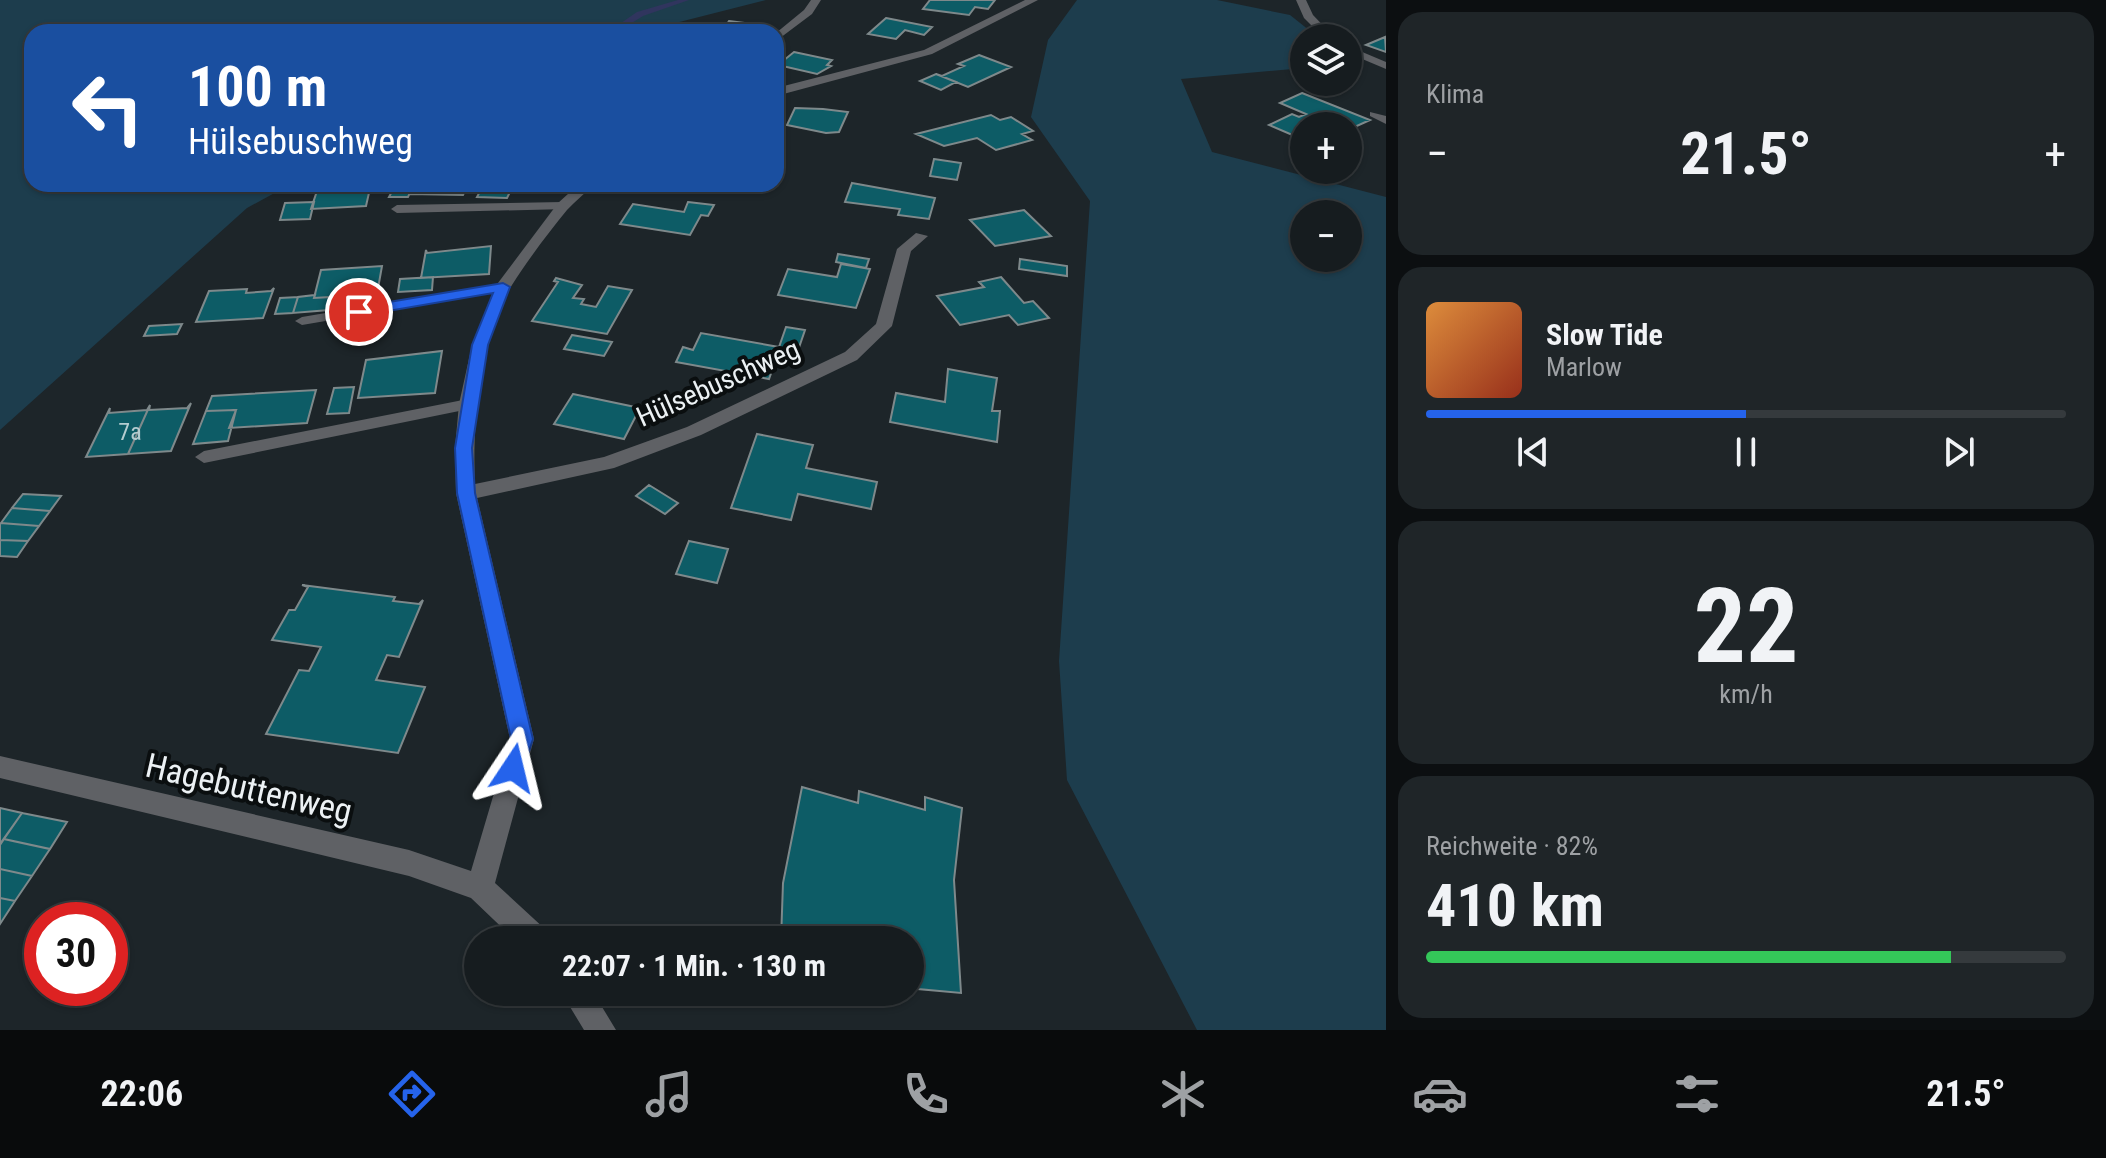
<!DOCTYPE html>
<html lang="de">
<meta charset="utf-8">
<style>
body{margin:0;font-family:"Roboto Condensed",sans-serif;background:#1f2528;color:#f1f3f6;height:100vh;display:flex;flex-direction:column;font-size:30px;white-space:nowrap}
*{box-sizing:border-box;margin:0}
p{font-size:26px;color:#9ea1a4}
.icon{flex:none;width:44px;height:44px;fill:none;stroke:currentColor;stroke-width:2;stroke-linecap:round;stroke-linejoin:round}
.map{position:relative;flex:1;overflow:hidden}
.drawer{display:flex;flex-direction:column;gap:12px;padding:12px;background:#0c0f11;width:720px}
.drawer>*{flex:none}
.top-card{position:absolute;left:24px;top:24px;width:760px;height:168px;border-radius:24px;box-shadow:0 2px 6px #0004,0 0 0 2px #353a3d;background:#1a4fa0;color:#fff;overflow:hidden}
.controls{position:absolute;left:1290px;top:24px;display:grid;gap:16px}
.controls a{display:grid;place-items:center;width:72px;height:72px;border-radius:50%;background:#161c1f;box-shadow:0 2px 6px #0004,0 0 0 2px #353a3d;font-size:40px}
.speed{position:absolute;left:24px;top:902px;display:flex;gap:16px;font-size:40px;font-weight:700;text-align:center}
.speed>*{display:grid;place-content:center;width:104px;height:104px;border-radius:50%;background:#161c1f;box-shadow:0 2px 6px #0004,0 0 0 2px #353a3d;line-height:1}
.speed .limit{border:12px solid #d22;background:#fff;color:#111}
.pin{position:absolute;display:grid;place-items:center;width:68px;height:68px;color:#fff;margin:-34px;border:4px solid #fff;border-radius:50%;box-shadow:0 2px 8px #0007}
.me{position:absolute;width:88px;margin:-44px;rotate:10deg;stroke-linejoin:round;filter:drop-shadow(0 0 6px #0008)}
.turn{display:flex;align-items:center;gap:28px;height:168px;padding:0 32px;font-size:36px}
.turn .icon{width:104px;height:104px;stroke-width:2.5}
.turn b{display:block;font-size:56px;line-height:68px}
.big{font-size:60px;font-weight:700;line-height:1.1}
.drawer .tile{flex:1;display:flex;flex-direction:column;justify-content:center;gap:12px;min-width:0;padding:0 28px;border-radius:24px;background:#1f2528}
.drawer .dial{align-items:center;gap:0}
.dial b{font-size:104px;line-height:1}
.song{display:flex;align-items:center;gap:24px}
.cover{width:96px;height:96px;border-radius:12px;background:linear-gradient(135deg,hsl(30 70% 55%),hsl(10 70% 35%))}
.played{height:8px;border-radius:4px;background:linear-gradient(90deg,#2563eb 50%,#353a3d 50%)}
.keys{display:flex;justify-content:space-around;direction:ltr}
.heat{display:flex;justify-content:space-between;align-items:center;font-size:44px;direction:ltr}
.charge{height:12px;border-radius:6px;background:linear-gradient(90deg,#34c759 82%,#353a3d 0)}
.trip{position:absolute;left:464px;top:926px;width:460px;height:80px;border-radius:40px;background:#161c1f;box-shadow:0 2px 6px #0004,0 0 0 2px #353a3d;font-weight:700;line-height:80px;text-align:center}
.menu{display:flex;height:128px;justify-content:space-around;align-items:center;background:#090b0c;color:#9ea1a4}
.menu .icon{width:56px;height:56px}
.menu .selected{color:#2563eb}
.menu b{font-size:36px;color:#f1f3f6}
main{display:flex;flex:1;min-height:0}
.map>svg:first-child{display:block}
</style>
<main>
<div class="map">
<svg width="1386" height="1030" viewBox="0 0 1386 1030">
<rect width="100%" height="100%" fill="#1d2529"/>
<path fill="#1d3d4d" fill-rule="evenodd" d="M0 0H766L640 32H32V184H291L247 208 0 430Z
M1077 0H1217L1290 15 1319 38H1304V68L1181 79 1212 152 1386 197V1030H1197L1067 780 1059 661 1090 201 1031 117 1048 40ZM1304 214H1348V258H1304Z"/>
<g fill="none" stroke-linecap="round" stroke-linejoin="round">
<path fill="#30355e" fill-rule="evenodd" d="M678 0H689L643 16 617 32H608L637 12Z"/>
</g>
<path fill="#0d5c66" stroke="#7e898b" stroke-width="2" d="M930 0H995L988 9 975 7 969 15 923 9Z
M886 18 932 27 924 35 905 30 896 39 868 34Z
M729 21 745 23 743 26 765 29 763 32H697L700 28 723 30Z
M1385 37 1386 52 1366 45Z
M794 52 832 60 827 65 831 66 817 74 778 65Z
M979 55 1011 67 968 87 936 74 942 76 964 66 958 64Z
M936 74 956 82 941 90 920 81Z
M1302 93 1370 120 1348 130V126H1304V140L1269 125 1292 114 1299 117 1306 114 1280 103Z
M795 108 823 109 848 112 839 132 826 133 787 125Z
M991 115 1000 120 1011 117 1033 131 1022 134 1032 140 996 150 977 138 944 146 916 134Z
M934 159 961 163 957 180 930 176Z
M852 183 935 198 929 219 898 215 900 209 845 202Z
M349 184H371L366 206 311 209 318 188Z
M396 184H414L408 197H389Z
M414 184H468L463 195 410 194Z
M559 184 556 192 506 185 507 184Z
M483 186 512 188 507 198 477 197Z
M314 202 310 219 280 220 285 203Z
M688 202 714 205 708 216 701 215 690 235 620 224 633 204 684 212Z
M1024 210 1051 236 995 246 970 220Z
M491 246 489 274 421 278 426 250 427 253Z
M838 254 869 259 866 268 836 262Z
M1020 259 1067 266V276L1019 269Z
M841 264 870 269 856 308 778 295 788 269 837 277Z
M382 266 377 294 314 298 321 270Z
M433 277 432 290 398 292 400 279Z
M1001 277 1024 303 1033 301 1049 318 1018 325 1009 315 960 325 937 296 984 287 979 282Z
M556 278 582 285 573 298 584 299 581 304 596 307 608 286 632 290 607 334 532 321 558 282 554 281Z
M274 288 263 318 196 322 209 291 247 289 246 293 271 291Z
M315 295 314 298 332 297 329 310 293 313 298 297Z
M298 297 293 313 275 314 280 298Z
M182 324 177 334 144 336 149 326Z
M786 327 805 330 795 359 777 356 769 379 676 362 683 347 693 350 701 333 779 347Z
M572 335 612 342 604 356 564 349Z
M442 351 435 393 358 398 366 360Z
M948 369 997 378 992 411H1000L997 442 890 422 896 393 945 402Z
M354 387 349 413 327 414 334 388Z
M316 390 307 423 229 428 236 410 206 411 212 396Z
M573 394 640 408 624 439 554 424Z
M191 403 171 451 128 454 150 405 149 410 187 408Z
M150 405 128 454 86 457 110 408 109 413 147 410Z
M236 410 228 441 193 444 206 411Z
M757 434 813 445 806 468 877 482 871 509 798 494 791 520 731 508Z
M649 485 678 503 665 514 636 496Z
M23 494 61 496 50 511 12 508Z
M12 508 50 511 39 526 1 523Z
M0 524 1 523 39 526 28 541 0 540Z
M0 540 28 541 17 557 0 556Z
M689 541 728 549 717 583 676 574Z
M302 585 395 597 393 601 419 604 423 600 399 657 387 655 376 680 425 687 398 753 266 734 299 670 309 671 321 647 272 640 289 610H295L308 587Z
M802 787 858 803 859 791 925 810V797L962 808 954 880 961 993 918 989 919 974 910 973V940H781L783 883Z
M0 808 22 813 0 844Z
M22 813 67 822 50 849 4 839Z
M4 839 50 849 32 876 0 869V845Z
M0 869 32 876 15 901 0 898Z
M0 898 15 901 0 924Z"/>
<g fill="none" stroke-linecap="round" stroke-linejoin="round">
<path fill="#5f6165" fill-rule="evenodd" d="M1370 112 1386 116V124L1370 116Z
M563 202 569 206 567 209 397 213 391 209 397 205Z
M503 283 510 287 508 290 302 325 295 321 302 317Z
M468 399 474 400 476 404 474 408 204 463 195 457 204 451Z"/>
<path fill="#5f6165" fill-rule="evenodd" d="M811 0H821L812 14 776 41V33L804 10Z
M1025 0H1038L932 54 776 96V88L924 50Z
M1296 0H1306L1313 15 1335 38H1324L1304 18Z
M1348 46 1386 62V69L1348 53Z
M579 184H594C586 193 575 201 567 210 548 233 528 260 512 285 480 337 472 424 475 484L604 457 687 427 845 352 876 324 897 249 916 233 928 236 911 251 892 326 857 360 701 435 614 468 477 498 534 739 495 883 546 930 550 940H515L471 898 409 876 0 778V756L409 850 471 871 510 739 456 493 455 448 459 404 472 345 495 287 558 203Z
M561 992H593L616 1030H584Z"/>
</g>
<path fill="#2563eb" stroke="#184099" stroke-width="2" d="M503 283 510 287 488 345 472 448 475 493 533 739 521 776 513 779 505 776 502 768 511 739 457 493 455 448 472 345 493 293 359 316 352 312 359 307Z"/>
<g text-anchor="middle" dominant-baseline="central" stroke-width="8" stroke-linejoin="round" paint-order="stroke">
<g font-size="24" fill="#b4ccd0">
<text x="130" y="432">7a</text>
</g>
<g font-size="28" fill="#ecf1f4" stroke="#0a0e0f">
<text transform="translate(718 383) rotate(-24)">Hülsebuschweg</text>
</g>
<g font-size="34" fill="#ecf1f4" stroke="#0a0e0f">
<text transform="translate(249 788) rotate(13)">Hagebuttenweg</text>
</g>
</g>
</svg>
<div class="controls">
<a><svg class="icon" aria-label="layers" viewBox="0 0 24 24"><path d="M12 4l9 5-9 5-9-5zM3 14l9 5 9-5"/></svg></a>
<a>+</a>
<a>−</a>
</div>
<div class="speed"><div class="limit">30</div></div>
<div class="pin" style="left:359px;top:312px;background:#d93025"><svg class="icon" aria-label="arrive" viewBox="0 0 24 24"><path d="M6 21V4h12l-3 4 3 4H6"/></svg></div>
<svg class="me" style="left:513px;top:768px" viewBox="-20 -20 40 40"><path d="M0-17L14 15 0 8-14 15z" fill="#2563eb" stroke="#fff" stroke-width="4"/></svg>
<div class="trip">22:07 · 1 Min. · 130 m</div>
<div class="top-card">
<div class="turn"><svg class="icon" aria-label="left" viewBox="0 0 24 24"><path d="M17 20v-9H6M10 6l-5 5 5 5"/></svg><div><b>100 m</b>Hülsebuschweg</div></div>
</div>
</div>
<section class="drawer">
<div class="tile"><p>Klima</p>
<div class="heat"><a>−</a><b class="big">21.5°</b><a>+</a></div>
</div>
<div class="tile">
<div class="song"><i class="cover"></i><div><b>Slow Tide</b><p>Marlow</p></div></div>
<div class="played"></div>
<div class="keys"><svg class="icon" aria-label="previous" viewBox="0 0 24 24"><path d="M18 5L8 12l10 7zM5 5v14"/></svg><svg class="icon" aria-label="pause" viewBox="0 0 24 24"><path d="M8 5v14M16 5v14"/></svg><svg class="icon" aria-label="next" viewBox="0 0 24 24"><path d="M6 5l10 7-10 7zM19 5v14"/></svg></div>
</div>
<div class="tile dial"><b>22</b><p>km/h</p></div>
<div class="tile"><p>Reichweite · 82%</p><b class="big">410 km</b><div class="charge"></div></div>
</section>
</main>
<nav class="menu">
<b>22:06</b>
<svg class="icon selected" aria-label="directions" viewBox="0 0 24 24"><path d="M12 3l9 9-9 9-9-9zM9 14v-3h6M13 9l2 2-2 2"/></svg>
<svg class="icon" aria-label="music" viewBox="0 0 24 24"><path d="M9 18V5l10-2v13"/><circle cx="6" cy="18" r="3"/><circle cx="16" cy="16" r="3"/></svg>
<svg class="icon" aria-label="phone" viewBox="0 0 24 24"><path d="M5 4h4l2 5-3 2q2 4 5 5l2-3 5 2v4C11 20 4 13 5 4z"/></svg>
<svg class="icon" aria-label="climate" viewBox="0 0 24 24"><path d="M12 3v18M4 7l16 10M4 17L20 7"/></svg>
<svg class="icon" aria-label="car" viewBox="0 0 24 24"><path d="M5 17H2v-5l4-1 3-4h7l3 4 3 1v5h-3M9 17h6M6 11h13"/><circle cx="7" cy="17" r="2"/><circle cx="17" cy="17" r="2"/></svg>
<svg class="icon" aria-label="filters" viewBox="0 0 24 24"><path d="M4 7h16M4 17h16"/><circle cx="9" cy="7" r="2"/><circle cx="15" cy="17" r="2"/></svg>
<b>21.5°</b>
</nav>
